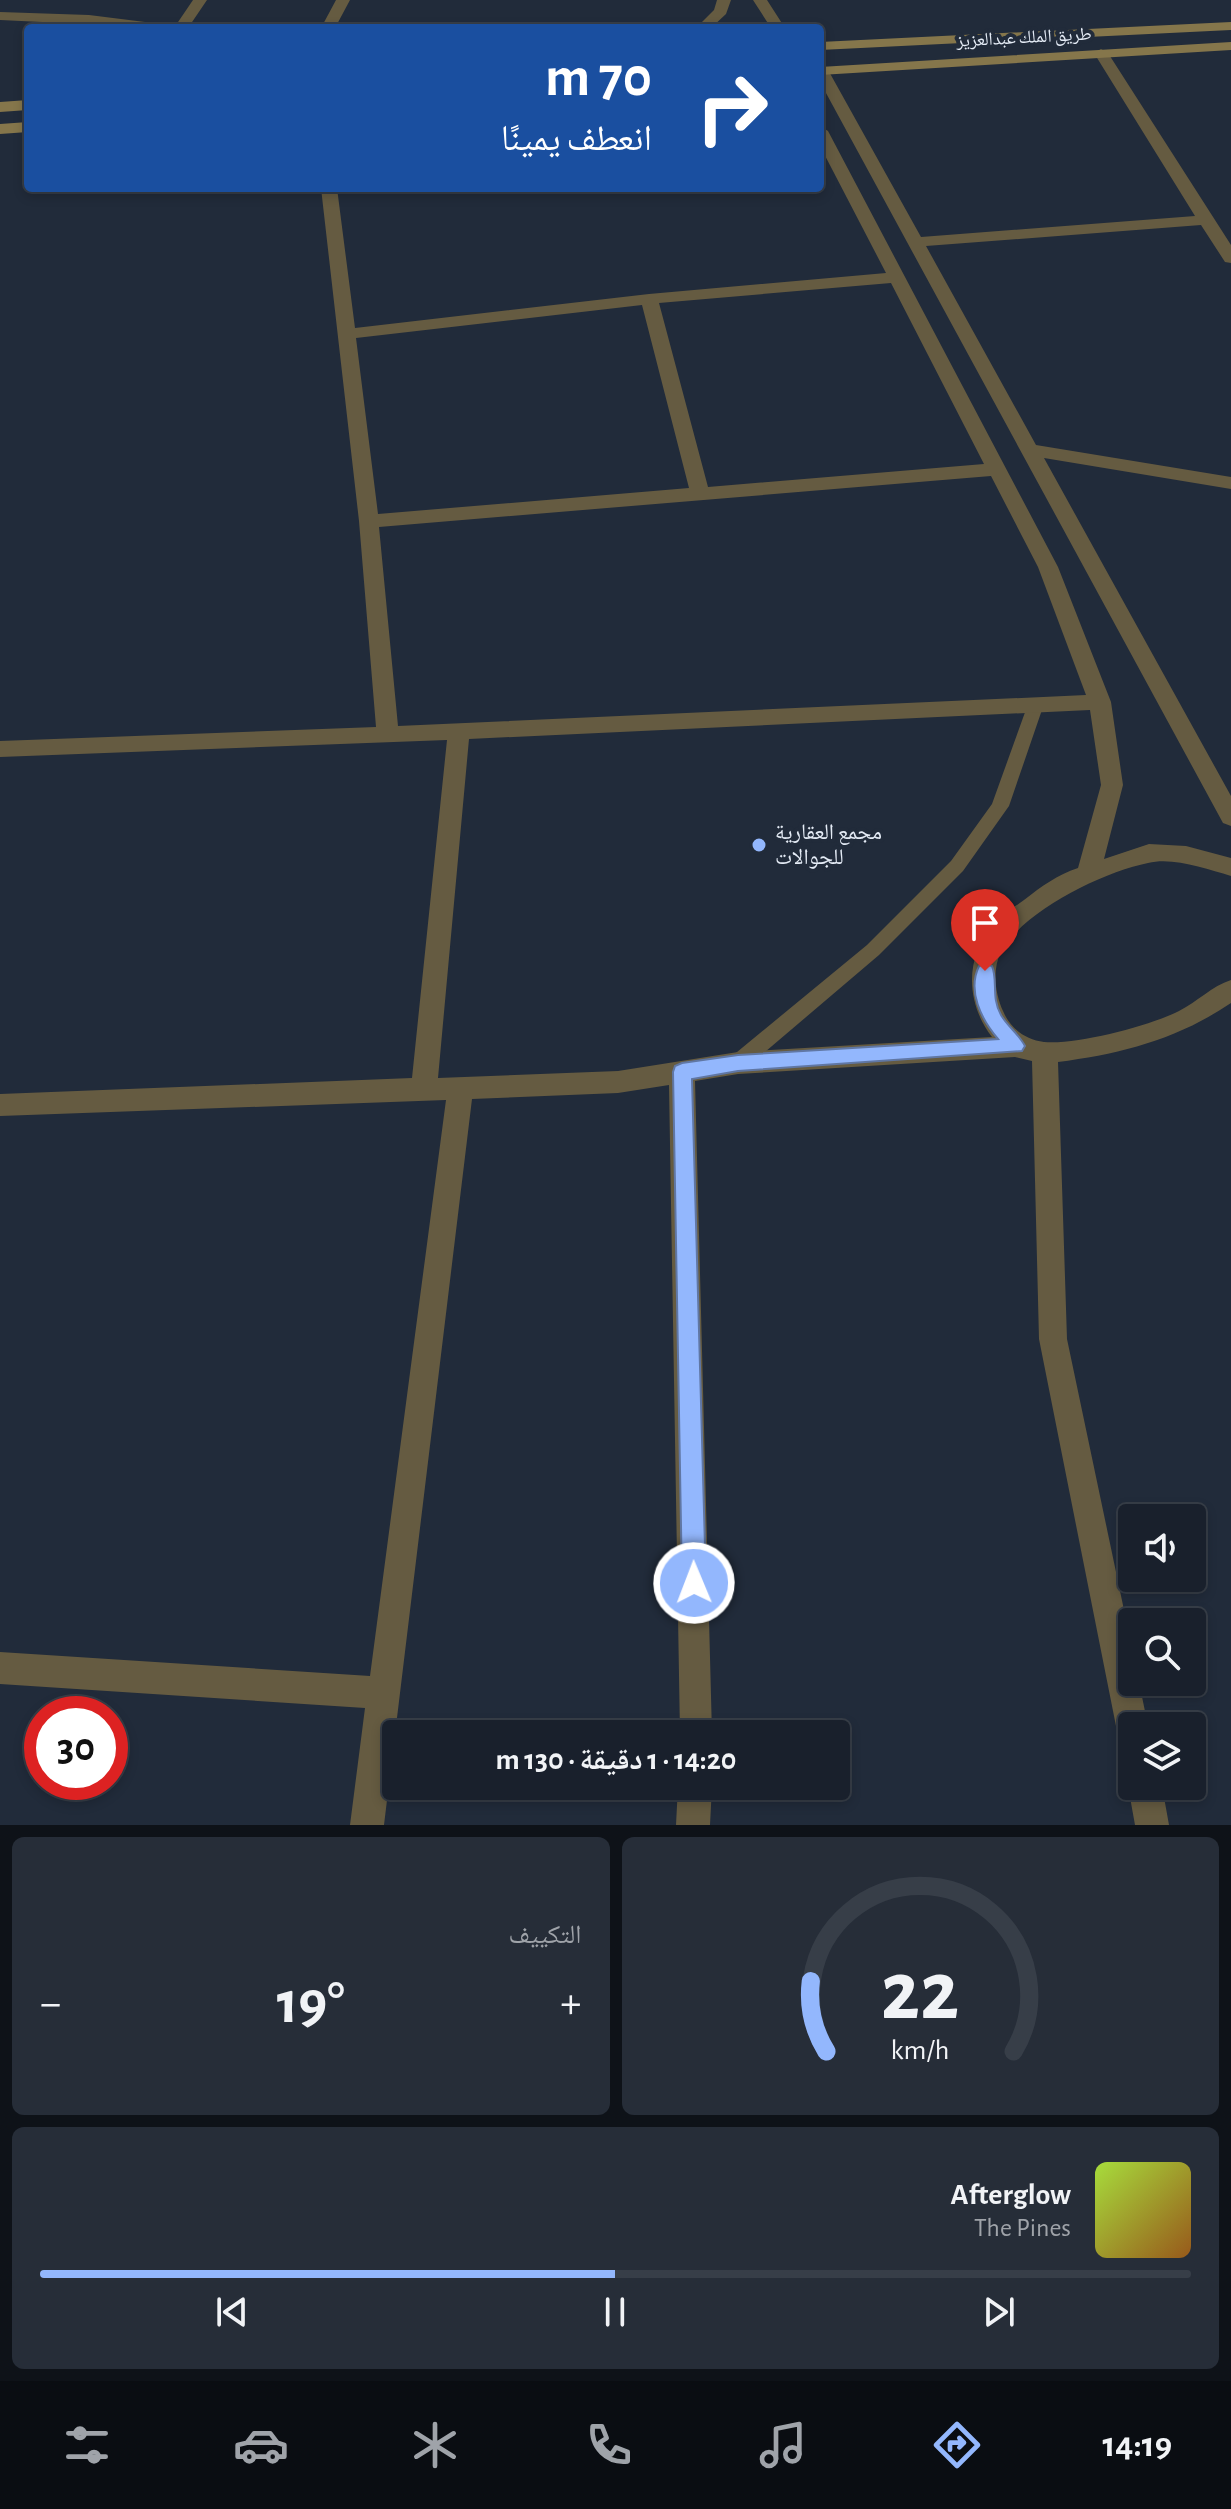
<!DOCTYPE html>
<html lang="ar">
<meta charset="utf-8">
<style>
body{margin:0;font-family:"Alegreya Sans","Noto Naskh Arabic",sans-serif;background:#262d38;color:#f1f3f6;direction:rtl;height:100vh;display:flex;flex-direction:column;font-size:30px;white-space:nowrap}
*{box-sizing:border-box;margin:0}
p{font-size:26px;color:#9fa3a9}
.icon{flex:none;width:44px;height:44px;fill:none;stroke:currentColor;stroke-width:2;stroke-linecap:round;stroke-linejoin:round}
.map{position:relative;height:1825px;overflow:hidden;direction:ltr}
.drawer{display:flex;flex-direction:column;gap:12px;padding:12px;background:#0e1218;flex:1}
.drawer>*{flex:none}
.guide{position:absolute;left:24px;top:24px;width:800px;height:168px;border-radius:8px;box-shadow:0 4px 12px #0003,0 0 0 2px #373e48;direction:rtl;background:#1a4fa0;color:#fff;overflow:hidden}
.buttons{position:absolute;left:1118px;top:1504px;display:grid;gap:16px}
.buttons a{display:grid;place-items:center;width:88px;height:88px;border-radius:8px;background:#19202c;box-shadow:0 4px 12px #0003,0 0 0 2px #373e48;font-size:40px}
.speed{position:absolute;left:24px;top:1696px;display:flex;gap:16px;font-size:40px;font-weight:700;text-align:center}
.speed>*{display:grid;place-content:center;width:104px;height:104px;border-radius:50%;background:#19202c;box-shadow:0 4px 12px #0003,0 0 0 2px #373e48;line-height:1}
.speed .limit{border:12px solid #d22;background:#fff;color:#111}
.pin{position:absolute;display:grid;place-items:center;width:68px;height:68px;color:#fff;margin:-82px -34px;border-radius:50% 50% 50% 0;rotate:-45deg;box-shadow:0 0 8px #0007}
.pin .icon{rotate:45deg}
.me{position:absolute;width:88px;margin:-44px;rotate:359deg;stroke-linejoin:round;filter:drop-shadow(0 0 6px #0008)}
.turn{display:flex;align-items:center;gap:28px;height:168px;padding:0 40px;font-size:36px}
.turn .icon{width:104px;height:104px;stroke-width:2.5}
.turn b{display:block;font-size:56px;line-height:68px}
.big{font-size:60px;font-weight:700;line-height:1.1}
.drawer .card{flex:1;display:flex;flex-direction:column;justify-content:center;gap:12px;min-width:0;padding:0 28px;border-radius:12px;background:#262d38}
.drawer .dial{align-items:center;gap:0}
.dial svg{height:208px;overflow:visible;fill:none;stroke:#373e48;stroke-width:7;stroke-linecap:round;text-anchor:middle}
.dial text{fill:#f1f3f6;stroke:none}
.song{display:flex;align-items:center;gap:24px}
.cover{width:96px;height:96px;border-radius:12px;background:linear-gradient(135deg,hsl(80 70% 55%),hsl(30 70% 35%))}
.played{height:8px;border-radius:4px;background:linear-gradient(90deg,#93b7fd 50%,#373e48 50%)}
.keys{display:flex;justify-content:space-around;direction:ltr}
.heat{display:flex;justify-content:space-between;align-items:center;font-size:44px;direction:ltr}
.drawer .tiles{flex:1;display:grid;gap:12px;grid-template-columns:1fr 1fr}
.card:last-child{grid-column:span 2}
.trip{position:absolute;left:382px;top:1720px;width:468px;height:80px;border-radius:8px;background:#19202c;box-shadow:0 4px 12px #0003,0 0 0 2px #373e48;font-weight:700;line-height:80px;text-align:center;direction:rtl}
.menu{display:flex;height:128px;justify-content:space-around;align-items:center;background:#0a0d12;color:#9fa3a9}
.menu .icon{width:56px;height:56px}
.menu .on{color:#93b7fd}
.menu b{font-size:36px;color:#f1f3f6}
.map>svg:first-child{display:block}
</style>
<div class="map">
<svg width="1231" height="1825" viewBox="0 0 1231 1825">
<rect width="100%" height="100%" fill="#212b3a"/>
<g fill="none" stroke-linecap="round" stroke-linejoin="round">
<path fill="#655b41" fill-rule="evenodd" d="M1036 698 1044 704 1009 806 963 871 879 955 745 1069 738 1071 731 1069 728 1063 731 1057 867 945 951 861 992 804 1028 704Z"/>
<path fill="#655b41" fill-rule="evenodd" d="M193 0H207L188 28H174Z
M336 0H350L335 28H321Z
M717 0H731L726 14 711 28H696L714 10Z
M753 0H767L785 28H771Z
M0 12 89 15 161 24 168 28 0 20Z
M1101 49 1108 53 1231 245V263L1225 262 1201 225 926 246 1036 445 1231 477V489L1044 458 1231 796V826L1223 823 820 82V64L827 68 921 237 1195 216 1094 53Z
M820 126 828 131 1058 567 1111 702 1123 785 1104 859 1149 844 1186 846 1231 858V876C1206 869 1174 857 1148 863 1103 872 1023 911 1001 952 992 969 995 994 1003 1011 1010 1028 1025 1040 1044 1042 1077 1045 1149 1026 1179 1011 1197 1002 1212 986 1231 980V1003C1178 1039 1121 1054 1058 1062L1067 1339 1132 1648V1682H1139L1148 1726H1132V1742L1120 1738 1116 1726 1039 1339 1032 1061 1015 1057 738 1074 695 1081 712 1734H680L669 1085 618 1093 472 1099 384 1825H350L365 1708 0 1684V1652L370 1676 446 1100 0 1116V1094L412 1078 447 740 0 757V741L376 727 359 521 321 188H337L355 328 649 294 886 273 820 146ZM891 283 984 464 708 487 659 303ZM642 305 689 488 378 514 356 338ZM991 476 1038 567 1086 695 398 726 379 527ZM1090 710 1101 785 1078 868C1057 875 1042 886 1024 900 1015 907 1002 914 994 923 965 956 965 1002 992 1037L738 1052 618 1071 438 1078 469 739Z
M1132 1777V1786H1162L1169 1825H1135L1128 1786Z
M678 1786H712L710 1825H676Z"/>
<path fill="#85764b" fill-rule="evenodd" d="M1231 22V30L820 50V42Z
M1231 42V50L820 75V67Z
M28 100V110L0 112V102Z
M28 122V132L0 134V124Z"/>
</g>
<path fill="#93b7fd" stroke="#6077a4" stroke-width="2" d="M985 964 992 966C998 980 991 998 1001 1015 1008 1027 1019 1034 1025 1046L1022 1051 738 1071 692 1079 706 1583 702 1592 694 1595 685 1592 682 1583 673 1072 675 1066 682 1063 738 1055 998 1039C981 1019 967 991 979 966Z"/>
<circle fill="#93b7fd" stroke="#212b3a" stroke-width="3" cx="759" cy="845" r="8"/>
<g text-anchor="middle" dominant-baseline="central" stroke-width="8" stroke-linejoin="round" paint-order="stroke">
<g font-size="18" fill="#e4ebf5" stroke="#212b3a">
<text transform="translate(1024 38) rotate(-3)">طريق الملك عبدالعزيز</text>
</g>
<g font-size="22" fill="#e4ebf5" stroke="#212b3a" text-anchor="start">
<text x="775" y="832">مجمع العقارية<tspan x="775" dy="25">للجوالات</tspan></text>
</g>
</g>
</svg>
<div class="buttons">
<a><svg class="icon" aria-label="sound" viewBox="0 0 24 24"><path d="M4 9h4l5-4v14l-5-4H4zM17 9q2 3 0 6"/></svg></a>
<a><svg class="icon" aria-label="search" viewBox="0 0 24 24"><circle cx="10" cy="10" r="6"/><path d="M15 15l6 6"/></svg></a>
<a><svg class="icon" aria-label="layers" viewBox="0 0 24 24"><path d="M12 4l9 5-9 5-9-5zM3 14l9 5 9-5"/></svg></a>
</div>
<div class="speed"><div class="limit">30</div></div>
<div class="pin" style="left:985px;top:971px;background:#d93025"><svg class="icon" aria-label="arrive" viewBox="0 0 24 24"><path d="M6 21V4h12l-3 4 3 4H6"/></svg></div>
<svg class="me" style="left:694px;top:1583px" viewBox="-20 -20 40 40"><circle r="17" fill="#93b7fd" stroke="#fff" stroke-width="3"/><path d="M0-11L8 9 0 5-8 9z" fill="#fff"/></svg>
<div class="trip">14:20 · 1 دقيقة · 130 m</div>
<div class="guide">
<div class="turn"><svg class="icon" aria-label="right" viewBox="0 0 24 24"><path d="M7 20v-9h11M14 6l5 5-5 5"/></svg><div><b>70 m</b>انعطف يمينًا</div></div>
</div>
</div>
<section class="drawer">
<div class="tiles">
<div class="card dial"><svg viewBox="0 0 100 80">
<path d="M14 69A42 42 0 1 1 86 69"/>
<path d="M14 69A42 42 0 0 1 8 42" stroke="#93b7fd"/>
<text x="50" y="56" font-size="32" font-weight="700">22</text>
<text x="50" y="72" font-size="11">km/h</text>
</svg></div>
<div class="card"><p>التكييف</p>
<div class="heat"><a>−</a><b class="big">19°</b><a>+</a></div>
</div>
<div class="card">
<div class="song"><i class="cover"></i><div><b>Afterglow</b><p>The Pines</p></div></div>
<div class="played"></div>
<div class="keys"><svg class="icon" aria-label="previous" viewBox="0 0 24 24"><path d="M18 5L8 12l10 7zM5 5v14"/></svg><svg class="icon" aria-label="pause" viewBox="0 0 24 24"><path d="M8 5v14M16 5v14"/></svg><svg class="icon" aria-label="next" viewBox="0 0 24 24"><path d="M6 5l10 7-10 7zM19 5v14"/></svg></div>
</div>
</div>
</section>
<nav class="menu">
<b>14:19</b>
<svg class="icon on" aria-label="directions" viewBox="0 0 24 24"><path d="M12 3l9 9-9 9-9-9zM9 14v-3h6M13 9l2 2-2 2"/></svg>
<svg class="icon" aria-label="music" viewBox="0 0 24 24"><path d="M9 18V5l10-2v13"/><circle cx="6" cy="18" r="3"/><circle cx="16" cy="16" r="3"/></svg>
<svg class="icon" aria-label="phone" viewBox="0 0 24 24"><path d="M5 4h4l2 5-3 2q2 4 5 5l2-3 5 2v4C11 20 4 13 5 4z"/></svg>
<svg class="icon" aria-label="climate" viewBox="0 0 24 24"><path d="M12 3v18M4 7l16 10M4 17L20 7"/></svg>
<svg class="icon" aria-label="car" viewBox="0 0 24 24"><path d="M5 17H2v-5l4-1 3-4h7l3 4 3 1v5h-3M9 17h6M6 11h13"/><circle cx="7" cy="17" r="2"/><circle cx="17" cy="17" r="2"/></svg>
<svg class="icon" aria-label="filters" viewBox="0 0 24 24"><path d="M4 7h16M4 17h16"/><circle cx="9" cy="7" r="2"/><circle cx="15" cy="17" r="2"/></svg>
</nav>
